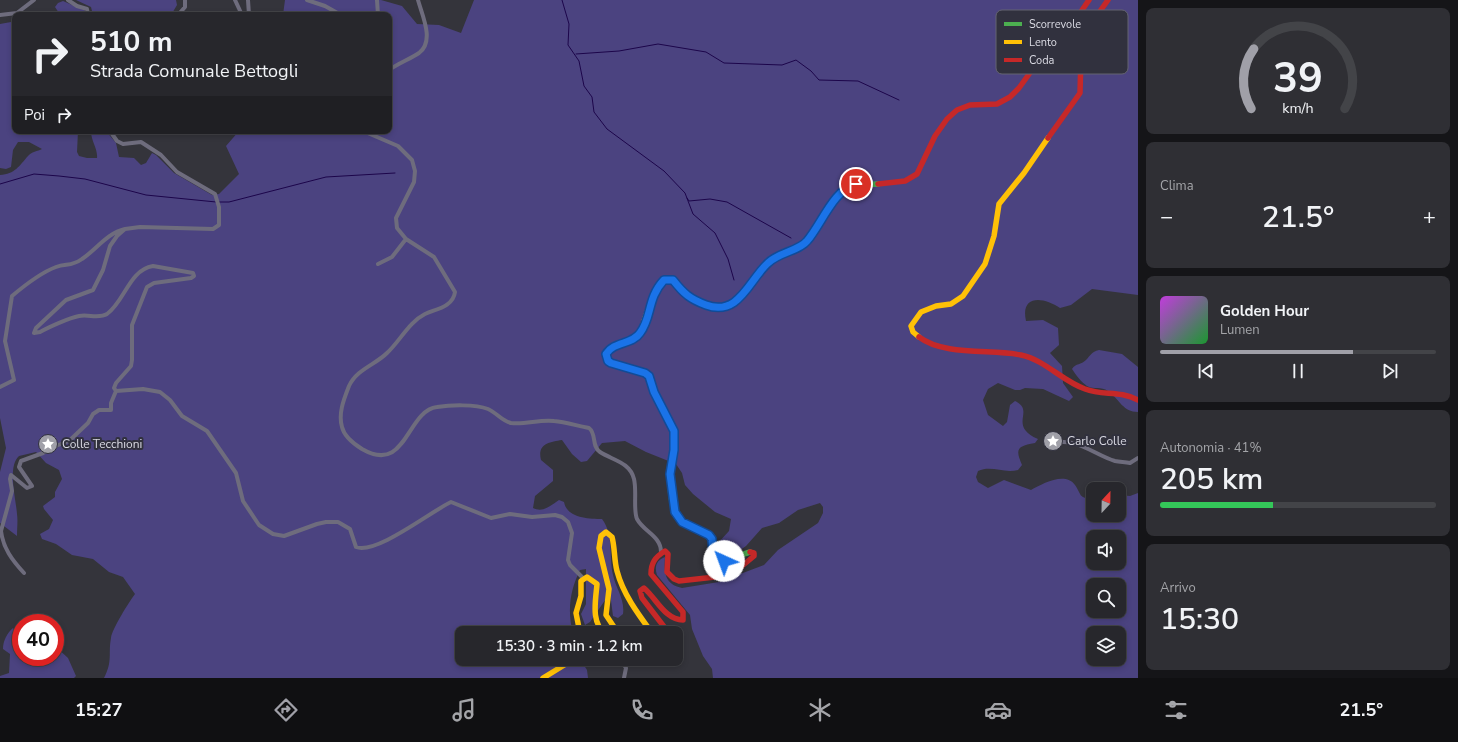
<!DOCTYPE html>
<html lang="it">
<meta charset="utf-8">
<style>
body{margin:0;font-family:"Nunito Sans",sans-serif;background:#2f2f34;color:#f1f3f6;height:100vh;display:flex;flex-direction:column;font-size:15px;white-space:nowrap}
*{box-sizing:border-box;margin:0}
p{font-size:13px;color:#a4a5a9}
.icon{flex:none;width:22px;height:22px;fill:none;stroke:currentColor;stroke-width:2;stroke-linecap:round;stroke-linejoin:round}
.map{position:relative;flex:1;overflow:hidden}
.drawer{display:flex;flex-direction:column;gap:8px;padding:8px;background:#151518;width:320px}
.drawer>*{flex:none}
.banner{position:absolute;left:12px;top:12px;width:380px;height:122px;border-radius:8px;box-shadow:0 2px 6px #0003,0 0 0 1px #434448;background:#27272c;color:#f1f3f6;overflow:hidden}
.needle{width:26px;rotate:22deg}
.fabs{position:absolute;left:1086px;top:482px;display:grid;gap:8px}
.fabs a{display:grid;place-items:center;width:40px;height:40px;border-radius:8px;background:#27272c;box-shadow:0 2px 6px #0003,0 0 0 1px #434448;font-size:20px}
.speed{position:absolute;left:12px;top:614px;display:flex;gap:8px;font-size:20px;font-weight:700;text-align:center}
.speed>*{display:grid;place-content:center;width:52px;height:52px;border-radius:50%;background:#27272c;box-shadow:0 2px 6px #0003,0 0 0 1px #434448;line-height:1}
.speed .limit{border:6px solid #d22;background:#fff;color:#111}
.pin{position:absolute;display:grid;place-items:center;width:34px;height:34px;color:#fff;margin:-17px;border:2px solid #fff;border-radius:50%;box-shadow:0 1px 4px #0007}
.me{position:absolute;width:44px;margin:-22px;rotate:317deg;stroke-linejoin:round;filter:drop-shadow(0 0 3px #0008)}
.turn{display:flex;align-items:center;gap:14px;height:84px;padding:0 12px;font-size:18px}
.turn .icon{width:52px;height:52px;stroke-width:2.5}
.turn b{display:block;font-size:28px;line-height:34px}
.then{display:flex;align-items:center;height:38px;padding:0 12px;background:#0003;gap:8px;font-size:15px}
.big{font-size:30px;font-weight:600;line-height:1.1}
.drawer .tile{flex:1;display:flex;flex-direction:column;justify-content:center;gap:6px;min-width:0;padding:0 14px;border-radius:8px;background:#2f2f34}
.drawer .dial{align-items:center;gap:0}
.dial svg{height:104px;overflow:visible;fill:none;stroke:#434448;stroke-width:7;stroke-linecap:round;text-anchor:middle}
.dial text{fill:#f1f3f6;stroke:none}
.song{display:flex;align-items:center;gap:12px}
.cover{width:48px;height:48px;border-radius:6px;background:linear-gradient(135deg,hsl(290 70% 55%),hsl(130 70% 35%))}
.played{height:4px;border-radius:2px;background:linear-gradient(90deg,#a0a0a8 70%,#434448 70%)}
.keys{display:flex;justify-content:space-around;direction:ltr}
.heat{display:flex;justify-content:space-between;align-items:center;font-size:22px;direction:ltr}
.charge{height:6px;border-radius:3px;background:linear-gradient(90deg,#34c759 41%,#434448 0)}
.trip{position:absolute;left:455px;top:626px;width:228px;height:40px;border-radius:8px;background:#27272c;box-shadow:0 2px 6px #0003,0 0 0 1px #434448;font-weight:600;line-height:40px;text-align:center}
.tab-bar{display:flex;height:64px;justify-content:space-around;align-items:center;background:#101012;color:#a4a5a9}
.tab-bar .icon{width:28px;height:28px}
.tab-bar .current{color:#a0a0a8}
.tab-bar b{font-size:18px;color:#f1f3f6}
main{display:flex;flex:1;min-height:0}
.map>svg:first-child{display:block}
</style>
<main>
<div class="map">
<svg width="1138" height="678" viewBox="0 0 1138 678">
<rect width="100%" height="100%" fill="#34343b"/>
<path fill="#4b4380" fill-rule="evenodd" d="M76 0H176L177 5 171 15H93L91 7Z
M285 0H381L402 6 417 24 439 25 461 33 474 0H1138V295L1092 289 1071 305 1060 308C1044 297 1020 294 1026 321L1043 320 1058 328 1059 345 1050 353 1062 366 1063 383 1073 397 1069 401 1043 389 1025 388 1020 390H1015L998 383 988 389 983 400 988 415 1003 426 1007 422 1010 405 1015 401C1036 411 1007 425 1038 439L1035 443C1017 446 1015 449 1022 465L1018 470C1004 474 992 465 978 471L976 477 978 482 988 488 1004 480 1031 490C1042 484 1065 471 1075 485 1082 495 1078 498 1093 499V515H1119V495L1130 496 1138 493V678H713L712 669 703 656 692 629 690 615 657 575C654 566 657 560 665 557 664 572 664 584 682 588L719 582 764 565 778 550 818 523 823 513V507L820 503 798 510 779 523 762 528 746 546 733 555 722 556 717 553 718 543 729 531 731 519 715 512 693 494 685 485 682 473 676 464 646 452 625 441 602 443 587 461 581 462 572 454 562 440C549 442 537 444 541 460L553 470V481L535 496 533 508C543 513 550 506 559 500L564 502C567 518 588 519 602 519 614 535 609 557 613 575 616 589 625 599 623 614L618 618 613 616 610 593 590 622 585 625 581 614 586 604V569L580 570C570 590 567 611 573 633H462V659H580L587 670 588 678H104C113 661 108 654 111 638 112 629 129 602 135 594L123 577 109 572 93 559 72 555 56 544 42 539 40 534 49 529 53 520 44 509 43 506 55 497V492L62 479 59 470 46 463 36 452 19 456C7 467 16 499 17 514 18 521 17 528 17 536L0 523V472L6 448 0 418V175C15 174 19 166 28 156 31 152 38 151 42 149L29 142H18L13 150 11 167 6 169 0 168V24L11 22 13 26 11 33 15 38V131H45L50 133 78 131 77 152 79 156 87 158H97C98 149 91 141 91 131H106L116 143 119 157 134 158 141 165 146 163 152 153 156 155 174 173 212 195 219 194 239 174 226 146 239 131H290C297 136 302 135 309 131H389V15H283ZM1093 537H1119V563H1093ZM1093 585H1119V611H1093ZM1093 633H1119V659H1093Z
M63 1 86 11 88 15H58L59 13 55 7 58 3Z
M1099 350 1122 354 1138 367V412C1123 412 1120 400 1108 391 1101 386 1094 390 1087 386 1081 382 1076 375 1072 369 1076 363 1081 365 1086 360 1091 355 1091 352 1099 350Z
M13 628 18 638H21V657H55V633L58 639 56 647 68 658 76 676 74 678H0V676L9 673 10 654 3 649C3 641 7 633 13 628Z"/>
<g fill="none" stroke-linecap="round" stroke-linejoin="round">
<path stroke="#1c054a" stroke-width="1" d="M562 0 569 24 568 45 579 61 584 86 592 97 594 112 607 129 664 171 685 193 693 214 715 233 728 259 734 280
M576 54 619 51 658 44 706 52 724 63 782 65 796 60 811 71 819 80 858 81 899 100
M0 184 34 174 59 176 85 179 146 195 216 202
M687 198 689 201 710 199 727 202 791 238
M219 202H229L326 177 395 173"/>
<path stroke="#6e6c7d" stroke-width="4" d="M68 0 77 6 87 9 88 15
M235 0 242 15
M248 0 249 15
M307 0 325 6 341 15
M377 0 378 15
M0 15 17 13 34 0
M178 15 185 7V0
M389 70C399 63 410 59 419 53 435 41 422 15 418 0
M110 131 117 141 123 144 141 142 161 155 177 172 215 194 219 207V225L213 229 140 227 125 229 117 236 110 246 103 270 93 290 66 300 36 328 34 333 40 332C49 327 69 318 79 316 88 314 99 319 107 314 125 301 129 270 153 266L193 273 194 276 191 278 154 283 147 287 132 325V360L131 366 116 383 114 388 116 391 143 389 160 392 170 400 182 416 207 431 236 473 243 501 259 525 273 534 284 536 317 524 326 522H338L350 529 356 547C376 555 430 512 451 502L491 518 510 514 532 517 555 515 562 517 568 522 572 533 568 560 570 565 583 578
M363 131 398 146 412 160 415 171 414 182 396 218 397 228 406 239 434 257 455 292C453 307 436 309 425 314 409 322 400 341 387 353 375 365 357 369 349 386 344 399 338 413 342 427 344 436 354 444 362 449 407 475 406 411 437 407 450 405 475 404 488 409 497 413 502 421 511 423 525 425 540 419 554 421 565 422 578 426 589 428 597 434 591 446 600 452 612 460 630 462 634 479 637 491 633 510 637 519 644 532 661 536 661 552
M378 264 392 257 406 239
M0 387 14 380 5 341 12 296C25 285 40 273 56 267 66 263 71 267 82 259 96 250 107 233 125 229
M1049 445C1073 434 1094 455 1115 461 1120 462 1125 462 1130 463L1138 458
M24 573C12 560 3 548 1 531L12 491 10 479 11 475 27 488 32 486 19 467 21 461 43 453 53 447 69 441 88 423 93 414 99 410H111V403L116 391
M620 659 626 668 624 678"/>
<path stroke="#4caf50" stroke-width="5.5" d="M745 292 762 269 772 260 807 242 834 201 846 189 859 185 878 184
M674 439C674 463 664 492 677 515 684 528 707 528 712 539 714 543 712 549 713 554 728 567 734 556 750 552"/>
<path stroke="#ffc107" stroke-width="5.5" d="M919 337 913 332 911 326 921 312 936 306 951 304 963 296 985 264 994 236 999 204 1024 173 1048 138
M674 439 670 421 647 375 645 373C631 370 616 369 606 357 614 340 632 346 640 333 642 330 643 325 644 321 649 307 653 291 664 280H673C692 305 721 322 745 292
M580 633 576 613 581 596V581L587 577 597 584C596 598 590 625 606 633
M618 633 606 615 609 589 599 548 601 536 606 532 612 537C615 548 614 560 617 571 623 594 638 614 652 633
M543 678 574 659"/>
<path stroke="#c62828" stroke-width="5.5" d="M1048 138 1080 93 1081 56 1093 35 1098 14 1108 0
M878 184 905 181 917 174 935 136 947 119 957 110 970 105 997 104 1010 97 1019 88 1037 63 1065 35 1089 0
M919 337C944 356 991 349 1021 355 1045 360 1062 381 1085 389 1103 396 1119 390 1138 400
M666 633 665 628 642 598 640 591 644 588C656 598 665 620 683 620V612L651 574C651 563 655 557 665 551L668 554 667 572 674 579 679 581 724 576 736 571 754 556V553L750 552"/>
</g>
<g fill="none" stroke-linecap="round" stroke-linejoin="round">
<g stroke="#114b97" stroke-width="10">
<path id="route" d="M724 561 713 554 712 539 709 535 682 522 675 512 670 474 674 450V431L654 392 649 376 645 373 611 363 608 361 606 354C614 341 632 345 640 333 652 318 647 298 664 280H673C684 294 690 299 706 305 739 317 749 280 768 263 779 252 799 251 807 241 821 225 834 189 856 184"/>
</g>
<use href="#route" stroke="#1a73e8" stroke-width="7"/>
</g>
<defs>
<g id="sight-disc" transform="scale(1)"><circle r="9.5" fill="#a0a0a8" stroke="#31313e"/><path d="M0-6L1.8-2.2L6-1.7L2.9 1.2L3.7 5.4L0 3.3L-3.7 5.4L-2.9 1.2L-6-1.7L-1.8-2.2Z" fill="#fff"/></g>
</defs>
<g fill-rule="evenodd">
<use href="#sight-disc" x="1053" y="441"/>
<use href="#sight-disc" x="48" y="444"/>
</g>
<g text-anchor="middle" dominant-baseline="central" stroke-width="4" stroke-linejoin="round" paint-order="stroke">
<g font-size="12" fill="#dadae3" stroke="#31313e" text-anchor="start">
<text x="1067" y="441">Carlo Colle</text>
<text x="62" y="444">Colle Tecchioni</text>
</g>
</g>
<rect x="996" y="10" width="132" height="64" rx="6" fill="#31313e" stroke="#646470" stroke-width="1"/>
<rect x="1004" y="22" width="18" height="4" fill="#4caf50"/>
<rect x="1004" y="40" width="18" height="4" fill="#ffc107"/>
<rect x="1004" y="58" width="18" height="4" fill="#c62828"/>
<g font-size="11" fill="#dadae3">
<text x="1029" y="28">Scorrevole</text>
<text x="1029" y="46">Lento</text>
<text x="1029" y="64">Coda</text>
</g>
</svg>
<div class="fabs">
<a><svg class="needle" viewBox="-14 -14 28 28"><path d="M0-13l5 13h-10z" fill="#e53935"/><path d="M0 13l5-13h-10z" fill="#a4a5a9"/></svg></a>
<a><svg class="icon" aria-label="sound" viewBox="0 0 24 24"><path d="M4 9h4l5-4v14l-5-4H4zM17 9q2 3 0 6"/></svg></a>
<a><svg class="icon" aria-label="search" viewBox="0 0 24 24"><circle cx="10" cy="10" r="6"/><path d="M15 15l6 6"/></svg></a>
<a><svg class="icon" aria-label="layers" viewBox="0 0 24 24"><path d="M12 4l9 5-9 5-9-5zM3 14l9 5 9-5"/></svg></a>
</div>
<div class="speed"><div class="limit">40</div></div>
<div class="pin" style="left:856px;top:184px;background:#d93025"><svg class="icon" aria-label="arrive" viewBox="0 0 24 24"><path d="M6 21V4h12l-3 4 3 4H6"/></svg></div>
<svg class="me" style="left:724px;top:561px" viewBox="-20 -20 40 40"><circle r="19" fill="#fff"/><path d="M0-13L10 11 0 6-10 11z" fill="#1a73e8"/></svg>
<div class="trip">15:30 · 3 min · 1.2 km</div>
<div class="banner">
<div class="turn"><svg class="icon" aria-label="right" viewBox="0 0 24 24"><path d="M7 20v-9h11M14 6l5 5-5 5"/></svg><div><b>510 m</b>Strada Comunale Bettogli</div></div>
<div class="then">Poi<svg class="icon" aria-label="right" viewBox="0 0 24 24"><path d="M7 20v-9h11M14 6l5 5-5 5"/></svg></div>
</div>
</div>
<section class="drawer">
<div class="tile dial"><svg viewBox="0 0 100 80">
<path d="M14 69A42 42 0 1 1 86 69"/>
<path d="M14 69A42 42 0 0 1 16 23" stroke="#a0a0a8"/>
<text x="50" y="56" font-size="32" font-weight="700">39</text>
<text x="50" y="72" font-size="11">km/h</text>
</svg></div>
<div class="tile"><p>Clima</p>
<div class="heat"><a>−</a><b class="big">21.5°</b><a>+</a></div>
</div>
<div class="tile">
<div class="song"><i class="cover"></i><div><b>Golden Hour</b><p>Lumen</p></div></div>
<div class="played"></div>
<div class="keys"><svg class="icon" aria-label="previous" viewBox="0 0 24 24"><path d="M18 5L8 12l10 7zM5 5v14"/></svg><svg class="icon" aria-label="pause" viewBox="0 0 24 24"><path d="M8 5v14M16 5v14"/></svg><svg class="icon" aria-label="next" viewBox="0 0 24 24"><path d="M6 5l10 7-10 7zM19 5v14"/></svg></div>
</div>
<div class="tile"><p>Autonomia · 41%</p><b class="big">205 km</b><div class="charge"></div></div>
<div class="tile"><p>Arrivo</p><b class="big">15:30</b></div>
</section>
</main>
<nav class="tab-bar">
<b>15:27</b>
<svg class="icon current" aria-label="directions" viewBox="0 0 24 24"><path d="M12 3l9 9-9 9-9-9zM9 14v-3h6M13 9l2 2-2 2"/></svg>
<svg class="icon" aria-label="music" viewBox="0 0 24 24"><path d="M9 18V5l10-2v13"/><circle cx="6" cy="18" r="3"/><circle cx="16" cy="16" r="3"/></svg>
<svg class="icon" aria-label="phone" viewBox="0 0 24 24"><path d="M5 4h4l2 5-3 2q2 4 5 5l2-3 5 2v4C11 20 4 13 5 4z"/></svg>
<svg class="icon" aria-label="climate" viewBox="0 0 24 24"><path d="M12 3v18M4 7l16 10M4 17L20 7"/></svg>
<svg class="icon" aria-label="car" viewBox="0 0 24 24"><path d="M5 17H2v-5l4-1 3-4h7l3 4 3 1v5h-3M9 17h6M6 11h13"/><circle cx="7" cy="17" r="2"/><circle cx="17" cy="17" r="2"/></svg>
<svg class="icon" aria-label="filters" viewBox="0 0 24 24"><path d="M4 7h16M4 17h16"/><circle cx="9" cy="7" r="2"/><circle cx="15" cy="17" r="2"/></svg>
<b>21.5°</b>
</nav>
